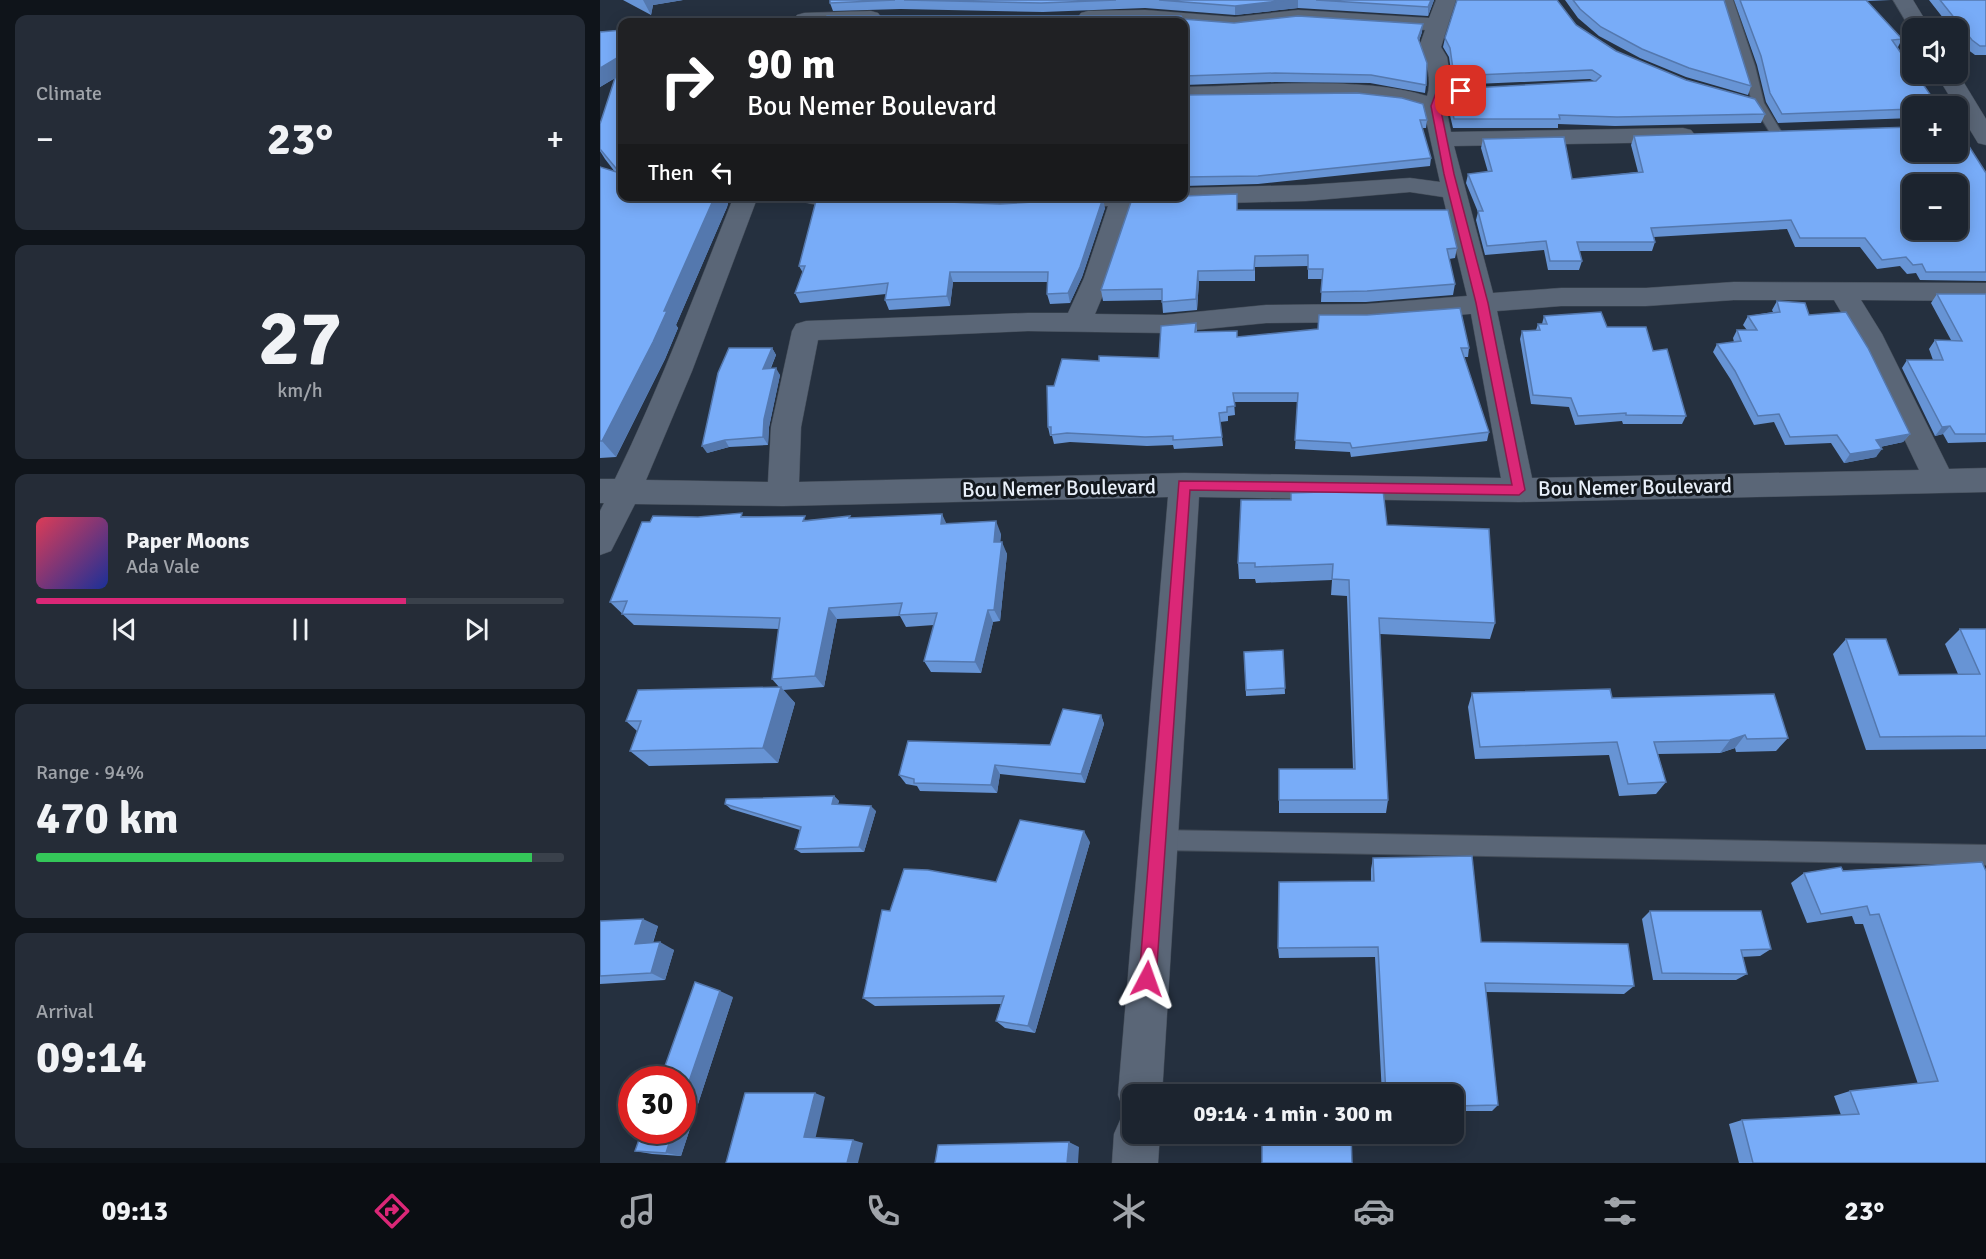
<!DOCTYPE html>
<meta charset="utf-8">
<style>
body{margin:0;font-family:Signika,sans-serif;background:#252c37;color:#f1f3f6;height:100vh;display:flex;flex-direction:column;font-size:22px;white-space:nowrap}
*{box-sizing:border-box;margin:0}
p{font-size:20px;color:#a0a4aa}
.icon{flex:none;width:33px;height:33px;fill:none;stroke:currentColor;stroke-width:2;stroke-linecap:round;stroke-linejoin:round}
.map{position:relative;flex:1;overflow:hidden}
.details{display:flex;flex-direction:column;gap:15px;padding:15px;background:#0f141a;width:600px}
.details>*{flex:none}
.banner{position:absolute;left:18px;top:18px;width:570px;height:183px;border-radius:12px;box-shadow:0 3px 15px #0003,0 0 0 2px #3a414b;background:#202124;color:#fff;overflow:hidden}
.tools{position:absolute;left:1302px;top:18px;display:grid;gap:12px}
.tools a{display:grid;place-items:center;width:66px;height:66px;border-radius:12px;background:#1c242f;box-shadow:0 3px 15px #0003,0 0 0 2px #3a414b;font-size:30px}
.speed{position:absolute;left:18px;top:1066px;display:flex;gap:12px;font-size:30px;font-weight:700;text-align:center}
.speed>*{display:grid;place-content:center;width:78px;height:78px;border-radius:50%;background:#1c242f;box-shadow:0 3px 15px #0003,0 0 0 2px #3a414b;line-height:1}
.speed .limit{border:9px solid #d22;background:#fff;color:#111}
.pin{position:absolute;display:grid;place-items:center;width:51px;height:51px;color:#fff;margin:-26px;border-radius:12px;box-shadow:0 3px 9px #0006}
.me{position:absolute;width:66px;margin:-33px;rotate:4deg;stroke-linejoin:round;filter:drop-shadow(0 0 4px #0008)}
.turn{display:flex;align-items:center;gap:21px;height:126px;padding:0 30px;font-size:27px}
.turn .icon{width:78px;height:78px;stroke-width:2.5}
.turn b{display:block;font-size:42px;line-height:51px}
.then{display:flex;align-items:center;height:57px;padding:0 30px;background:#0003;gap:12px;font-size:22px}
.big{font-size:45px;font-weight:800;line-height:1.1}
.details .widget{flex:1;display:flex;flex-direction:column;justify-content:center;gap:9px;min-width:0;padding:0 21px;border-radius:12px;background:#252c37}
.details .dial{align-items:center;gap:0}
.dial b{font-size:78px;line-height:1}
.song{display:flex;align-items:center;gap:18px}
.cover{width:72px;height:72px;border-radius:9px;background:linear-gradient(135deg,hsl(350 70% 55%),hsl(230 70% 35%))}
.played{height:6px;border-radius:3px;background:linear-gradient(90deg,#db2777 70%,#3a414b 70%)}
.keys{display:flex;justify-content:space-around;direction:ltr}
.heat{display:flex;justify-content:space-between;align-items:center;font-size:33px;direction:ltr}
.charge{height:9px;border-radius:4px;background:linear-gradient(90deg,#34c759 94%,#3a414b 0)}
.trip{position:absolute;left:522px;top:1084px;width:342px;height:60px;border-radius:12px;background:#1c242f;box-shadow:0 3px 15px #0003,0 0 0 2px #3a414b;font-weight:800;line-height:60px;text-align:center}
.tab-bar{display:flex;height:96px;justify-content:space-around;align-items:center;background:#0b0e13;color:#a0a4aa}
.tab-bar .icon{width:42px;height:42px}
.tab-bar .current{color:#db2777}
.tab-bar b{font-size:27px;color:#f1f3f6}
main{display:flex;flex:1;min-height:0}
.map>svg:first-child{display:block}
</style>
<main>
<section class="details">
<div class="widget"><p>Climate</p>
<div class="heat"><a>−</a><b class="big">23°</b><a>+</a></div>
</div>
<div class="widget dial"><b>27</b><p>km/h</p></div>
<div class="widget">
<div class="song"><i class="cover"></i><div><b>Paper Moons</b><p>Ada Vale</p></div></div>
<div class="played"></div>
<div class="keys"><svg class="icon" aria-label="previous" viewBox="0 0 24 24"><path d="M18 5L8 12l10 7zM5 5v14"/></svg><svg class="icon" aria-label="pause" viewBox="0 0 24 24"><path d="M8 5v14M16 5v14"/></svg><svg class="icon" aria-label="next" viewBox="0 0 24 24"><path d="M6 5l10 7-10 7zM19 5v14"/></svg></div>
</div>
<div class="widget"><p>Range · 94%</p><b class="big">470 km</b><div class="charge"></div></div>
<div class="widget"><p>Arrival</p><b class="big">09:14</b></div>
</section>
<div class="map">
<svg width="1386" height="1163" viewBox="0 0 1386 1163">
<rect width="100%" height="100%" fill="#25303f"/>
<g fill="none" stroke-linecap="round" stroke-linejoin="round">
<g stroke="#434c58" stroke-width="2">
<path id="service" d="M1121 0H1133L1155 66 1164 103 1182 133 1180 136H1172L1152 103 1143 66Z
M557 830 1386 845V865L557 850 550 847 546 840 550 833Z"/>
</g>
<g stroke="#434c58" stroke-width="1">
<path id="minor" d="M836 0H856L841 47 847 57 851 82V92L846 107 851 132 1083 128 1091 130 1095 135 1091 140 1083 142 854 146 893 293 961 288H1046L1134 282 1386 283V301L1261 300 1282 334 1349 469 1386 468V492L919 502 599 497 562 1095H532V1134H560L558 1163H512L514 1134 521 1118 532 1114 524 1111 518 1095 568 497 183 506 35 504 11 551 0 555V511L4 503H0V479H15C60 387 96 291 134 196H158L92 371 46 480 168 482 171 427 192 331 196 324 206 321 428 313H468L484 278 508 206 403 212 341 208 338 203 341 198 345 196H571L568 201 533 205 510 278 495 314 565 315 666 305 766 304 867 296 843 197 810 192 706 201 584 204 575 201 572 196H584V188L706 185 810 178 840 182 824 111C795 98 764 99 733 99 683 98 633 101 584 101V87C657 86 758 75 827 96 832 81 827 60 819 47L825 30 698 22 635 29 584 25V22H485L478 17 481 13 488 11 545 10 635 17 698 10 829 18ZM1134 300H1234L1254 334 1319 470 932 478 897 311 961 306H1046ZM871 314 901 478 584 473 199 482 201 427 218 340 428 331 565 333 666 323 766 322Z
M1293 0H1313L1330 28H1312V32Z
M271 11 278 13 281 17 278 21 196 22 194 19 197 15 204 13Z
M1358 73 1386 119V145L1378 143 1336 74Z
M196 196H270L272 200 269 205C249 211 219 206 199 201Z"/>
</g>
<use href="#service" fill="#5a6677" fill-rule="evenodd"/>
<use href="#minor" fill="#5a6677" fill-rule="evenodd"/>
</g>
<path fill="#6794d5" d="M23 0H83L53 5 51 15Z
M230 0H834L828 16 698 8 635 15 545 8 443 12 301 9 233 11 230 3Z
M965 0H1124L1151 86 1148 95 1086 77 1040 58 999 36 978 18Z
M1134 0H1291L1267 1 1302 39 1298 47 1312 106V118L1178 123 1166 102 1157 65Z
M1329 0H1386V55H1375L1367 49 1358 37V28H1351Z
M583 19 634 23 822 32 819 41 826 85 825 93 770 83 675 82 584 85Z
M976 25 1016 51 1165 114 1161 123 1015 126 958 124V128H853L848 107 850 98 994 81 990 79 853 85 849 57 843 47 845 38Z
M22 30V196H130L127 207 76 325 78 328 65 359 16 457 0 458V167L15 172 5 159 0 151V124L15 78 0 87V32Z
M584 95 827 120 826 128H822L831 158 830 166 658 184 584 186V187Z
M1034 136 1386 173V281L1320 280 1316 273 1307 274 1300 266 1277 269 1260 247H1195L1187 229 1054 237 1055 242 1052 251H979L982 261 979 270H948L944 250 885 255 876 220 878 212 866 183 868 174 888 172 881 148 883 139 972 179 1038 172 1031 145Z
M505 208 482 277 470 303 450 304 447 294 448 282H353L350 306 289 310 285 300 286 294 200 303 195 293 203 273 199 266Z
M637 210 857 248 855 258 849 259 855 284 853 295 766 302H721L722 279H708V266L655 267V281H599L597 310 563 313 562 300 503 301 501 290Z
M1337 294H1386V442L1348 443 1343 434 1335 436 1302 368 1307 360H1333L1329 349 1335 340H1351L1331 303Z
M1177 301 1209 315 1310 434 1303 442 1280 447 1276 457 1244 463 1231 443 1185 445 1174 422 1154 425 1131 380 1113 352 1117 344 1134 342 1133 338 1137 330H1147L1143 325 1148 316 1173 312 1172 310Z
M944 316 1007 327 1053 351 1086 416 1082 424H1023L1022 421 975 425 969 407 931 404 920 339 922 331 936 330 938 324H942Z
M596 323 597 332 637 337 869 348 868 357H864L889 432 887 441 751 457 750 452 695 449 698 402H634L635 415 628 416V421L620 422 623 446 574 449 573 445 547 446 470 442 454 444 452 436H450L448 427 499 361 559 358Z
M172 348 176 355 171 368 180 375 169 427 168 445 129 447 107 453Z
M691 493 787 525 895 623 890 639 780 634 788 800 786 813H679V800L753 769 747 596 731 595 732 580 656 583 655 579H639L638 563 691 500Z
M145 516 208 520 251 518 347 524 401 534 400 542 407 554 400 621 393 622 381 673 331 672 324 661 334 625 306 627 300 616 237 619 224 687 183 690 195 703 178 763 49 766 30 751 37 731 26 721 179 687 172 679 179 629 34 625 10 602 50 522 98 517Z
M1360 629H1386V749L1266 750 1233 654 1246 639 1299 675 1358 674 1345 644Z
M683 650 685 694 646 696 644 652Z
M872 693 1012 698 1188 738 1176 751 1136 752 1135 748 1120 753 1058 754 1066 782 1056 794 1019 796 1009 755 875 759 868 707Z
M501 715 504 724 485 783 400 774 397 793 320 791 317 786 306 784 299 775 450 745Z
M234 796 239 801 238 804 276 811 264 852 201 853 195 849 200 830 131 809 125 804Z
M490 842 435 1033 405 1028 396 1021 401 1004 275 1006 263 998 290 911 396 882Z
M773 858 881 942 1034 986 1024 994 886 992 898 1105 892 1111H854V1095H782L775 957 679 958 678 948 771 881V869Z
M1382 862 1386 1163H1139L1129 1124 1142 1120 1241 1115 1234 1096 1250 1091 1318 1084 1263 924H1255L1252 916 1207 923 1191 883 1204 873Z
M1050 911 1171 949 1160 956 1142 957 1147 974 1136 980H1053L1042 919Z
M0 921 58 926 53 943 74 950 65 980 0 984Z
M133 997 81 1156 52 1154 35 1151Z"/>
<path fill="#5478ae" d="M43 0H83L53 5 51 15Z
M688 0H698V8L635 15V6Z
M831 0H834L828 16V7Z
M823 24 822 32 817 46 818 38Z
M22 55V74L0 87V68Z
M115 196H130L127 207 76 325 78 328 65 359 16 457 2 441 64 311Z
M503 198 505 208 482 277 470 303 468 293Z
M598 271 599 281 597 310 596 299Z
M350 272 353 282 350 306 347 296Z
M172 348 176 355 167 376 163 369Z
M176 368 180 375 169 427 168 445 163 437 164 419Z
M1350 426 1343 434 1335 436 1342 427Z
M1310 434 1303 442 1270 449 1276 440Z
M125 440 129 447 107 453 102 446Z
M1282 449 1276 457 1244 463 1250 454Z
M342 514 348 527 341 524Z
M396 521 401 534 399 555 394 542Z
M402 542 407 554 400 621 394 610Z
M229 608 237 619 224 687 215 676Z
M388 610 393 622 381 673 375 662Z
M181 687 195 703 178 763 163 748Z
M501 715 504 724 485 783 481 774Z
M1145 735 1135 748 1120 753 1130 740Z
M395 765 400 774 397 793 391 785Z
M234 796 239 801 236 809 232 804Z
M271 806 276 811 264 852 259 847Z
M484 831 490 842 435 1033 428 1026Z
M43 919 58 926 50 951 35 944Z
M60 942 74 950 65 980 51 973Z
M120 991 133 997 81 1156 66 1153 73 1131H82V1102Z
M215 1093 225 1097 215 1140 204 1137Z
M253 1140 263 1143 258 1163H247Z
M469 1142 479 1147 478 1163H467Z"/>
<path fill="#78acf8" stroke="#5478ae" stroke-width="1.5" fill-rule="evenodd" d="M230 0H295L230 3Z
M304 0H516L441 3Z
M559 0H688L635 6Z
M716 0H831L828 7Z
M857 0H957L976 25 1016 51 1086 80 1155 99 1165 114 1017 117 959 115 960 119H854L850 98 853 89 996 81 1001 76 992 70 854 76 850 48 845 38Z
M973 0H1124L1151 86 1089 68 1042 49 1001 27 980 9Z
M1140 0H1266L1302 39 1292 40 1312 69V74H1316L1338 106H1312V109L1182 114 1170 93 1161 56Z
M1340 0H1386V46H1380L1372 40Z
M227 16H581L583 19 634 23 698 16 823 24 818 38 827 63 826 85 771 75 675 73 584 76V22H225Z
M169 21V22H140Z
M22 30V55L0 68V32Z
M17 72H22V196H115L64 311H67L53 342 2 441H0V167L20 173 0 149V124Z
M757 93 802 98 823 104 827 120H820L831 158 658 176 584 177V95Z
M1312 127V152H1358V129L1386 173V272H1326L1322 264 1313 265 1306 257 1282 260 1265 238H1200L1191 220 1051 228 1055 242H977L982 261H950L946 241 887 246 878 211H883L868 174 892 171 883 139 964 137 972 179 1043 172 1034 136ZM1312 184H1358V230H1312Z
M637 194V210H848L857 248 847 249 855 284 767 291 721 292 723 269H708V255L655 256 654 270 598 271 596 299 562 302V289L501 290 533 196H584Z
M217 197 400 204 503 198 480 267 468 293 447 294 448 272H350L347 296 285 300 288 283 195 293 205 266H199Z
M1337 294H1386V434H1355L1350 426 1342 427 1307 360H1343L1335 340 1362 341Z
M1177 301 1205 303 1209 315 1246 312 1268 348 1310 434 1276 440 1282 449 1250 454 1237 435 1190 437 1179 414 1158 416 1135 371 1117 344 1141 341 1137 330H1157L1148 316 1180 312Z
M860 308 869 348H861L889 432 752 448 750 443 695 440 698 393H633L635 406 627 407V412L619 413 622 437 573 440V436L545 437 467 433 451 435V427H448L447 386H454L462 359 499 361V356L559 358 561 326 596 323 595 332 637 331V337L718 329 719 315H767Z
M1001 312 1007 327H1046L1053 351 1067 349 1086 416 1026 415V413L978 416 971 398 933 395 922 331 940 330 938 324H947L944 316Z
M129 348H172L163 369 176 368 164 419 163 437 125 440 102 446 118 373Z
M783 490 787 525 889 529 895 623 779 618 788 800H679V769H755L749 580 732 579 733 564 655 567V563H638L641 500H691V493Z
M142 513 141 517 205 516 203 521 250 516 249 518 342 514 341 524 396 521 394 542H402L394 610H388L375 662 324 661 337 613 299 615 302 603 229 608 215 676 172 679 180 618 22 614 27 601 10 602 42 522H50L53 516 98 517Z
M1360 629H1386V736L1280 737 1246 639H1286L1299 675 1380 674Z
M683 650 685 688 646 690 644 652Z
M181 687 163 748 30 751 41 721H26L38 690Z
M1010 689 1012 698 1174 694 1188 738 1147 739 1145 735 1130 740 1054 742 1066 782 1028 784 1017 742 880 747 872 693Z
M463 709 501 715 481 774 395 765 391 785 314 783V779L299 775 308 741 450 745Z
M234 796 232 804 271 806 259 847 195 849 201 827 125 804 126 799Z
M420 820 484 831 428 1026 396 1021 404 996 263 998 282 910 290 911 304 869 328 870 396 882Z
M872 856 881 942 1028 944 1034 986 885 983 898 1105 854 1106V1095H786L778 947 678 948 679 882 774 881 773 858Z
M1382 862 1386 871V1163H1153L1142 1120 1259 1114 1250 1091 1338 1081 1279 914 1270 915 1267 906 1221 914 1204 873 1241 867 1243 871Z
M1050 911H1161L1171 949 1141 950 1147 974 1062 973Z
M43 919 35 944 60 942 51 973 0 976V921Z
M95 982 120 991 82 1102V1080H60Z
M145 1093H215L204 1137 253 1140 247 1163H126Z
M42 1131H73L66 1153 35 1151Z
M662 1134H751L752 1163H662Z
M469 1142 467 1163H335L338 1145Z"/>
<path fill="#db2777" stroke="#8e194d" stroke-width="1.5" d="M861 88 865 89V93L844 94 840 106 854 174 888 303 925 490 919 495 590 490 556 979 553 985 547 988 541 985 539 979 579 481 912 485 876 303 844 174 831 106 837 90Z"/>
<g text-anchor="middle" dominant-baseline="central" stroke-width="6" stroke-linejoin="round" paint-order="stroke">
<g font-size="21" fill="#e9f0fa" stroke="#13181e">
<text transform="translate(1035 487) rotate(-1)">Bou Nemer Boulevard</text>
<text transform="translate(459 488) rotate(-1)">Bou Nemer Boulevard</text>
</g>
</g>
</svg>
<div class="tools">
<a><svg class="icon" aria-label="sound" viewBox="0 0 24 24"><path d="M4 9h4l5-4v14l-5-4H4zM17 9q2 3 0 6"/></svg></a>
<a>+</a>
<a>−</a>
</div>
<div class="speed"><div class="limit">30</div></div>
<div class="pin" style="left:861px;top:91px;background:#d93025"><svg class="icon" aria-label="arrive" viewBox="0 0 24 24"><path d="M6 21V4h12l-3 4 3 4H6"/></svg></div>
<svg class="me" style="left:547px;top:979px" viewBox="-20 -20 40 40"><path d="M0-17L14 15 0 8-14 15z" fill="#db2777" stroke="#fff" stroke-width="4"/></svg>
<div class="trip">09:14 · 1 min · 300 m</div>
<div class="banner">
<div class="turn"><svg class="icon" aria-label="right" viewBox="0 0 24 24"><path d="M7 20v-9h11M14 6l5 5-5 5"/></svg><div><b>90 m</b>Bou Nemer Boulevard</div></div>
<div class="then">Then<svg class="icon" aria-label="left" viewBox="0 0 24 24"><path d="M17 20v-9H6M10 6l-5 5 5 5"/></svg></div>
</div>
</div>
</main>
<nav class="tab-bar">
<b>09:13</b>
<svg class="icon current" aria-label="directions" viewBox="0 0 24 24"><path d="M12 3l9 9-9 9-9-9zM9 14v-3h6M13 9l2 2-2 2"/></svg>
<svg class="icon" aria-label="music" viewBox="0 0 24 24"><path d="M9 18V5l10-2v13"/><circle cx="6" cy="18" r="3"/><circle cx="16" cy="16" r="3"/></svg>
<svg class="icon" aria-label="phone" viewBox="0 0 24 24"><path d="M5 4h4l2 5-3 2q2 4 5 5l2-3 5 2v4C11 20 4 13 5 4z"/></svg>
<svg class="icon" aria-label="climate" viewBox="0 0 24 24"><path d="M12 3v18M4 7l16 10M4 17L20 7"/></svg>
<svg class="icon" aria-label="car" viewBox="0 0 24 24"><path d="M5 17H2v-5l4-1 3-4h7l3 4 3 1v5h-3M9 17h6M6 11h13"/><circle cx="7" cy="17" r="2"/><circle cx="17" cy="17" r="2"/></svg>
<svg class="icon" aria-label="filters" viewBox="0 0 24 24"><path d="M4 7h16M4 17h16"/><circle cx="9" cy="7" r="2"/><circle cx="15" cy="17" r="2"/></svg>
<b>23°</b>
</nav>
